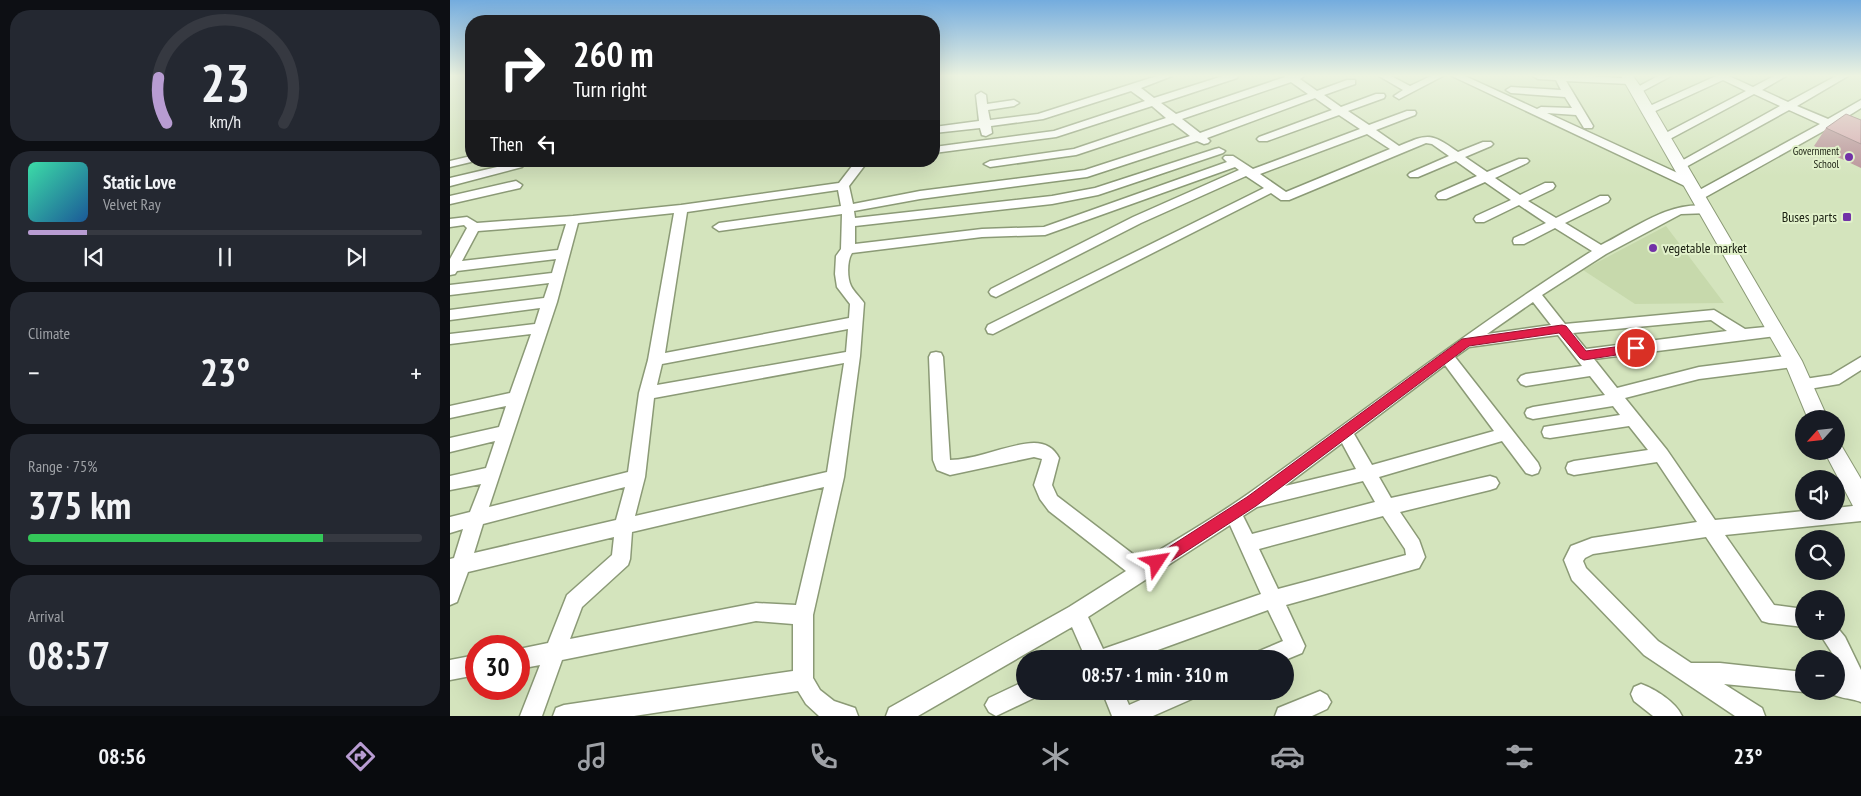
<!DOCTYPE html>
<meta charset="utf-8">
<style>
body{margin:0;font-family:"PT Sans Narrow",sans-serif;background:#242831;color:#f1f3f6;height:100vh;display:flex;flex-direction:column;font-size:19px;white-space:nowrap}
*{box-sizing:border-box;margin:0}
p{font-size:16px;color:#9ea1a6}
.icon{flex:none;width:28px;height:28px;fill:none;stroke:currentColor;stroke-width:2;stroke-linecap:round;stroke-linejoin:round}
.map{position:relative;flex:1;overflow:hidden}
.panel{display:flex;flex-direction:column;gap:10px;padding:10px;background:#0d0f14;width:450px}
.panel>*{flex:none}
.guide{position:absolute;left:15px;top:15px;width:475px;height:152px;border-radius:20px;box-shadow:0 5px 20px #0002;background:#202124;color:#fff;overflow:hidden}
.needle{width:32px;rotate:243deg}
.controls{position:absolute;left:1345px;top:410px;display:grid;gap:10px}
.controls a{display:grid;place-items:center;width:50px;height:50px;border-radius:50%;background:#171b24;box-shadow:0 5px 20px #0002;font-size:25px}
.speed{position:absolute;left:15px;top:635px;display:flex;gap:10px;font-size:25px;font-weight:700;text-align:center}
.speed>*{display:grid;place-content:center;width:65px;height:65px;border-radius:50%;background:#171b24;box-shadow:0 5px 20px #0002;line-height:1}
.speed .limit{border:8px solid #d22;background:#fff;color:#111}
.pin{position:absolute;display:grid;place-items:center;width:42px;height:42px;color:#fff;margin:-21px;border:2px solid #fff;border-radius:50%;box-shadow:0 1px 5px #0007}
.me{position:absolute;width:55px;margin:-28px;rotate:57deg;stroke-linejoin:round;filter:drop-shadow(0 0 4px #0008)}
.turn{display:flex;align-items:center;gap:18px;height:105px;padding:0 25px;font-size:22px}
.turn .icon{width:65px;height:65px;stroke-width:2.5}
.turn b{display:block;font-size:35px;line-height:42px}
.then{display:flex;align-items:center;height:48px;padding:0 25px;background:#0003;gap:10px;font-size:19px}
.big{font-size:38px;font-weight:600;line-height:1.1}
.panel .widget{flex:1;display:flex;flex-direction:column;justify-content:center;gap:8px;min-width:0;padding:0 18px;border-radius:20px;background:#242831}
.panel .dial{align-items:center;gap:0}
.dial svg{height:130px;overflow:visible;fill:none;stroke:#363941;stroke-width:7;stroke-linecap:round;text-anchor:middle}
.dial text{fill:#f1f3f6;stroke:none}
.song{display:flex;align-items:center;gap:15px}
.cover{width:60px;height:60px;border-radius:8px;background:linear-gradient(135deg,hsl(160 70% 55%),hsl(210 70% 35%))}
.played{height:5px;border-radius:2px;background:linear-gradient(90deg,#b89cd2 15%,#363941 15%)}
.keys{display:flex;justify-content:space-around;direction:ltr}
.heat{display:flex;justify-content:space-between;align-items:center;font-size:28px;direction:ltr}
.charge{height:8px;border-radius:4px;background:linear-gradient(90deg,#34c759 75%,#363941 0)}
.trip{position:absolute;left:566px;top:650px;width:278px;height:50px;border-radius:25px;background:#171b24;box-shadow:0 5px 20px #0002;font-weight:600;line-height:50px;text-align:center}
.tab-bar{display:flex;height:80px;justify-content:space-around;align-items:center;background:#090b0e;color:#9ea1a6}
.tab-bar .icon{width:35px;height:35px}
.tab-bar .current{color:#b89cd2}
.tab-bar b{font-size:22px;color:#f1f3f6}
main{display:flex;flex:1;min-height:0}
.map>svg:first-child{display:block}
</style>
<main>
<section class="panel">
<div class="widget dial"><svg viewBox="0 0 100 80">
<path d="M14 69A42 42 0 1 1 86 69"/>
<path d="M14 69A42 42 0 0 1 9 41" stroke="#b89cd2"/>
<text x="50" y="56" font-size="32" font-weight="700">23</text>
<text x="50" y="72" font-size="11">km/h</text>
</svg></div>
<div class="widget">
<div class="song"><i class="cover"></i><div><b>Static Love</b><p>Velvet Ray</p></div></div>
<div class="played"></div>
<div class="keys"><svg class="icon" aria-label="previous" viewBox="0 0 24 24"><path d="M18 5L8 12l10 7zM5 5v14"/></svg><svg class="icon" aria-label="pause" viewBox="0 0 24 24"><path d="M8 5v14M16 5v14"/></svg><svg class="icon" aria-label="next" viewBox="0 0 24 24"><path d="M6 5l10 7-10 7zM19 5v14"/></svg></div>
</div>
<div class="widget"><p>Climate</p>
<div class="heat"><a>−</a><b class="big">23°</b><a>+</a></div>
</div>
<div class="widget"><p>Range · 75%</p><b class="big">375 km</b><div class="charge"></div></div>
<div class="widget"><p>Arrival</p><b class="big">08:57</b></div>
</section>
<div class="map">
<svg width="1411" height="716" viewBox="0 0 1411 716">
<rect width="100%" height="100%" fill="#d4e4bd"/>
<path fill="#c7d9ac" d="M1216 226 1274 303 1185 304 1133 270Z"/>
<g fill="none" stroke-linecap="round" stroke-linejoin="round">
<g stroke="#8b9a76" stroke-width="3">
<path id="minor" d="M707 76H722L691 88 704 98 773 76H788L787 78 711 103 726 114 835 77 834 76H854L850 79 867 91 897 80H905V84L874 95 891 107 926 94H934L935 96 934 98 898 111 919 125 957 111H965L966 113 965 115 926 130 949 146C979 133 981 133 1008 152L1033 142H1041L1043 144 1041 146 1015 157 1037 172 1069 159H1077L1079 161 1077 163 1045 178 1070 195 1095 183H1103L1105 186 1103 189 1078 201 1106 218 1150 196H1158L1160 199 1158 202 1115 223 1151 245C1183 229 1224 198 1260 207L1262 210 1260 213 1231 214 1156 254 1092 295 1115 324 1264 310 1295 329 1326 326 1331 327 1333 331 1331 335 1326 336 1144 359 1167 388 1249 367 1343 355 1348 357 1351 361 1348 365 1343 367 1249 379 1175 398 1217 450 1265 520 1354 511H1386V508L1411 505V521L1275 535 1324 605 1354 609V627L1319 623 1312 621 1256 537 1143 554 1135 558 1133 561 1136 568 1208 641 1241 663H1270L1354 672V691H1357L1354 692 1274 684 1312 708 1315 716H1285L1194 655 1122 580 1114 560 1121 546 1142 538 1247 522 1207 462 1124 475 1118 473 1116 468 1118 463 1124 461 1198 450 1179 426 1100 438 1094 437 1092 432 1094 427 1100 426 1170 415 1163 406 1083 419 1077 417 1075 413 1077 409 1083 407 1155 395 1140 376 1076 386 1071 384 1068 380 1071 376 1076 374 1132 366 1108 335 1019 347 1005 357 1088 463 1090 468 1088 473 1082 475 1076 473 1052 441 929 477 941 498 1040 476 1046 478 1049 483 1046 488 1040 490 950 512 969 540 975 557 969 568 836 605 855 646 852 653 835 660V659H804L807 652 833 641 818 610 683 659H636L622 627 468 716H436L439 708 619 607 676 571 599 511 590 499 584 485 591 463 592 459 584 457 500 475 487 470 483 460 479 357 481 353 486 352 491 353 493 357 500 460C527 460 557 444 584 443 595 443 604 448 609 458L602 485 607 496 692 561C727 539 764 518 798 494 912 413 1023 326 1142 251L1105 228 1074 244H1064L1063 241 1064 238 1096 223 1069 205 1034 222H1026L1024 219 1026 216 1061 200 1035 182 996 199H988L986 196 988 193 1027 176 1006 161 968 177H960L958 175 960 173 999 156 982 144 976 143 839 200H831L821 193 543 334 538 333 536 329 538 325 814 188 796 176 691 223 546 297 541 295 539 292 541 289 683 217 789 170 785 167 595 235 532 237 402 253C397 260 397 278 401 286 404 292 410 297 414 303L410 356 394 477 363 615V678L370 690 384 701 405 708 408 716H369L356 704 348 691 184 716H103L106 708 114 705 343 671V624L306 621 112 660 92 716H70L90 665 69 669V649L98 643 117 595 162 555 164 537 18 572 7 602 0 605V559L4 558 13 529 0 533V517L20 512 31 484 0 490V476L36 468 45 441 0 452V438L49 427 56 406 0 418V406L60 393 81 334 0 344V334L85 324 90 308 0 320V310L94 298 99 283 0 295V285L102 273 106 259 7 271 5 274 0 275V259L17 228 14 225 0 227V219L17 217 27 223 123 216 231 205 389 183 406 161H418L399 186 403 204 470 191 635 170 740 136 723 123 626 155 540 167 534 164 540 161 624 149 716 118 702 106 606 137 484 153V147L604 131 695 101 681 91 593 119 541 126 542 133 536 136 532 135 530 128 484 133V127L529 121 526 95 531 92 536 95 537 104 564 100 569 103 564 106 538 110 540 120 588 114ZM841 82 858 94 750 133 732 119ZM865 98 882 110 809 137 807 139 809 141H817L889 115 910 129 803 169 783 156H775L773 158 777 162 594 227 532 229 405 244V226L602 204 648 195 773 153 775 151 769 148 765 149 645 188 602 196 405 218 404 211 470 199 637 177 747 141 754 144 758 143 760 141 757 138ZM917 134 940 149 836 192 810 174ZM388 190 391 206 269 223 263 227 269 231 392 214 391 249 386 256 385 274 387 287 400 304 399 318 215 353 237 212ZM224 213 198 360 189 393 178 472 39 507 107 302 128 223ZM116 224 108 250 12 261 28 231ZM1083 302 1101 325 1037 334ZM1261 320 1277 331 1136 349 1123 333ZM398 329 396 352 207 385 212 364ZM394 363 377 472 185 516 195 477 204 398ZM995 365 1044 431 922 465 904 434ZM892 443 906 469 835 486ZM913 481 925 502 802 534 793 516 807 507ZM175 487 166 520 24 553 33 524ZM374 487 346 605 306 603 120 639 132 607 178 565 180 559 182 532ZM933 516 955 549 956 555 828 589 809 549ZM780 525 811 594 653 649 638 617Z
M929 76H941L960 86 981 76H993L949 99 944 96 953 90Z
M1002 76H1015L1087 109 1091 107 1122 108 1115 97 1061 93 1056 90 1061 87 1111 90 1106 80 1088 79 1083 76H1142L1184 79V83L1180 84 1116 81 1143 126 1142 128H1134L1126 115 1097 113 1245 181 1247 184 1245 187H1237Z
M1208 76H1221L1191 92H1183L1182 90Z
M1266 76H1279L1303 87 1324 76H1336L1312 90 1338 102 1386 76H1398L1347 106 1378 119 1411 100V108L1387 123 1411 134V141L1379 128 1252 199H1244L1242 196 1244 193 1370 124 1339 110 1234 168H1226L1224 166 1226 164 1330 106 1304 94 1218 140H1210L1208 138 1210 136 1296 91 1273 80 1201 113H1193L1192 111 1193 109Z
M21 156V161H25L0 167V161Z
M68 162 72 163 74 165 72 167 0 186V178Z
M66 181 72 185 70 188 0 204V196Z
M1411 357V370L1389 384 1353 390 1348 388 1345 384 1348 380 1381 375Z
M1386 626 1395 637 1411 670V702C1401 698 1384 698 1378 691H1386V676H1393L1386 659 1368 631H1386Z
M26 655V675L0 680V660Z
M575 681V691H587L584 698 546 716 539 712 535 705 539 698Z
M1191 684C1205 689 1226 702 1232 716H1203L1184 701 1181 694 1184 687Z
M652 691H673L679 705 711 691H747L744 698 703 716H662Z
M870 691 877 695 881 702 877 709 862 716H825L828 708Z"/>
</g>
<g stroke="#8b9a76" stroke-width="2">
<path id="tertiary" d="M1171 76H1183L1193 90 1352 361 1378 419H1358L1334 361Z
M1386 443 1391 445 1411 479V508L1403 506 1374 451H1386Z"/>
</g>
<use href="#minor" fill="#fff" fill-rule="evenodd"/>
<use href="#tertiary" fill="#fff" fill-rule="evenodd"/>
</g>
<path fill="#b99299" d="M1411 120V168L1364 146 1376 128Z"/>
<path fill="#d7aab2" stroke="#96777d" d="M1396 114 1411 120V144L1376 128Z"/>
<linearGradient id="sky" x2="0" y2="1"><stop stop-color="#74acde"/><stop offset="0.43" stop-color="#ecf3e1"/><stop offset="1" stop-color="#ecf3e1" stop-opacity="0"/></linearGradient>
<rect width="1411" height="176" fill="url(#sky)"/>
<path fill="#e11d48" stroke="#92132f" d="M1112 325 1116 326 1136 351 1186 344 1192 348 1186 352 1134 360 1130 358 1109 333 1019 346 806 506 712 567 707 569 702 567 700 562 702 558 797 497 1012 339Z"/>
<g fill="#7232a7" stroke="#e1f1ca" stroke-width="2">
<circle cx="1399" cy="157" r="5"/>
<rect x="1392" y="212" width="10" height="10" rx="2.5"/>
<circle cx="1203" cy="248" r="5"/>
</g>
<g text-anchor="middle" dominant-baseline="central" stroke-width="4" stroke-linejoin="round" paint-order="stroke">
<g font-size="11" fill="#1b2012" stroke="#e1f1ca" text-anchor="end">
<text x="1389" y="151">Government<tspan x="1389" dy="13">School</tspan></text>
</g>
<g font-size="14" fill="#1b2012" stroke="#e1f1ca" text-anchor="end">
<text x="1387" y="217">Buses parts</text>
<text x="1213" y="248" text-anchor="start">vegetable market</text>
</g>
</g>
</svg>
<div class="controls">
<a><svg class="needle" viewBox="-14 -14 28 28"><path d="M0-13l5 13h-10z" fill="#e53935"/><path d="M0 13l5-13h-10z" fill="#9ea1a6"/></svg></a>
<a><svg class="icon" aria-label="sound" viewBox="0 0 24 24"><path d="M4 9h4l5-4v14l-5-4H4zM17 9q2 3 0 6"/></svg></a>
<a><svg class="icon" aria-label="search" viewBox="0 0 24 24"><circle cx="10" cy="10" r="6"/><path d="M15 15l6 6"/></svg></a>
<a>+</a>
<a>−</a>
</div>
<div class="speed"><div class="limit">30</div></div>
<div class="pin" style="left:1186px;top:348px;background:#d93025"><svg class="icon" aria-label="arrive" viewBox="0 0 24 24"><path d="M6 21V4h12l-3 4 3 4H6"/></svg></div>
<svg class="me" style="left:707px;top:562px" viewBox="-20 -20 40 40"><path d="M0-17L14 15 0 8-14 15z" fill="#e11d48" stroke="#fff" stroke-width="4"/></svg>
<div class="trip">08:57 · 1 min · 310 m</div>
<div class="guide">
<div class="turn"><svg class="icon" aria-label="right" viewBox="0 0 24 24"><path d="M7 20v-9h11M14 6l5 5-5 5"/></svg><div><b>260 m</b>Turn right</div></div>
<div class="then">Then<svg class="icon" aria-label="left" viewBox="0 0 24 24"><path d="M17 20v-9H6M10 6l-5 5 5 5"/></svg></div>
</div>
</div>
</main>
<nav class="tab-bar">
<b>08:56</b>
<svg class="icon current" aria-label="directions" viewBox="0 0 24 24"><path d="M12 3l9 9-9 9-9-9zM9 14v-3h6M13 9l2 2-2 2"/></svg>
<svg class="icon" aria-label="music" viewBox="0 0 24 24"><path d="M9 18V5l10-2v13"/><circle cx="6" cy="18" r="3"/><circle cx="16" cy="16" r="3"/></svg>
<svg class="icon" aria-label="phone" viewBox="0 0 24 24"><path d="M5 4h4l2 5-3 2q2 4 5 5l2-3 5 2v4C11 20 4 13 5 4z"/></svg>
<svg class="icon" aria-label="climate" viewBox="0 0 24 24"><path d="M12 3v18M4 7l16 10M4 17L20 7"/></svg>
<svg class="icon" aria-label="car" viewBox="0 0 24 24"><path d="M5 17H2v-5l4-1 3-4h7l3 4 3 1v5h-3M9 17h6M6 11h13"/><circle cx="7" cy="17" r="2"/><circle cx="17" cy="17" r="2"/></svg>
<svg class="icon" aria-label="filters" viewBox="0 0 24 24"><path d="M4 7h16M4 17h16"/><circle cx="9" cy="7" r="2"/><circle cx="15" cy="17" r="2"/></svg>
<b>23°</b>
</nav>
